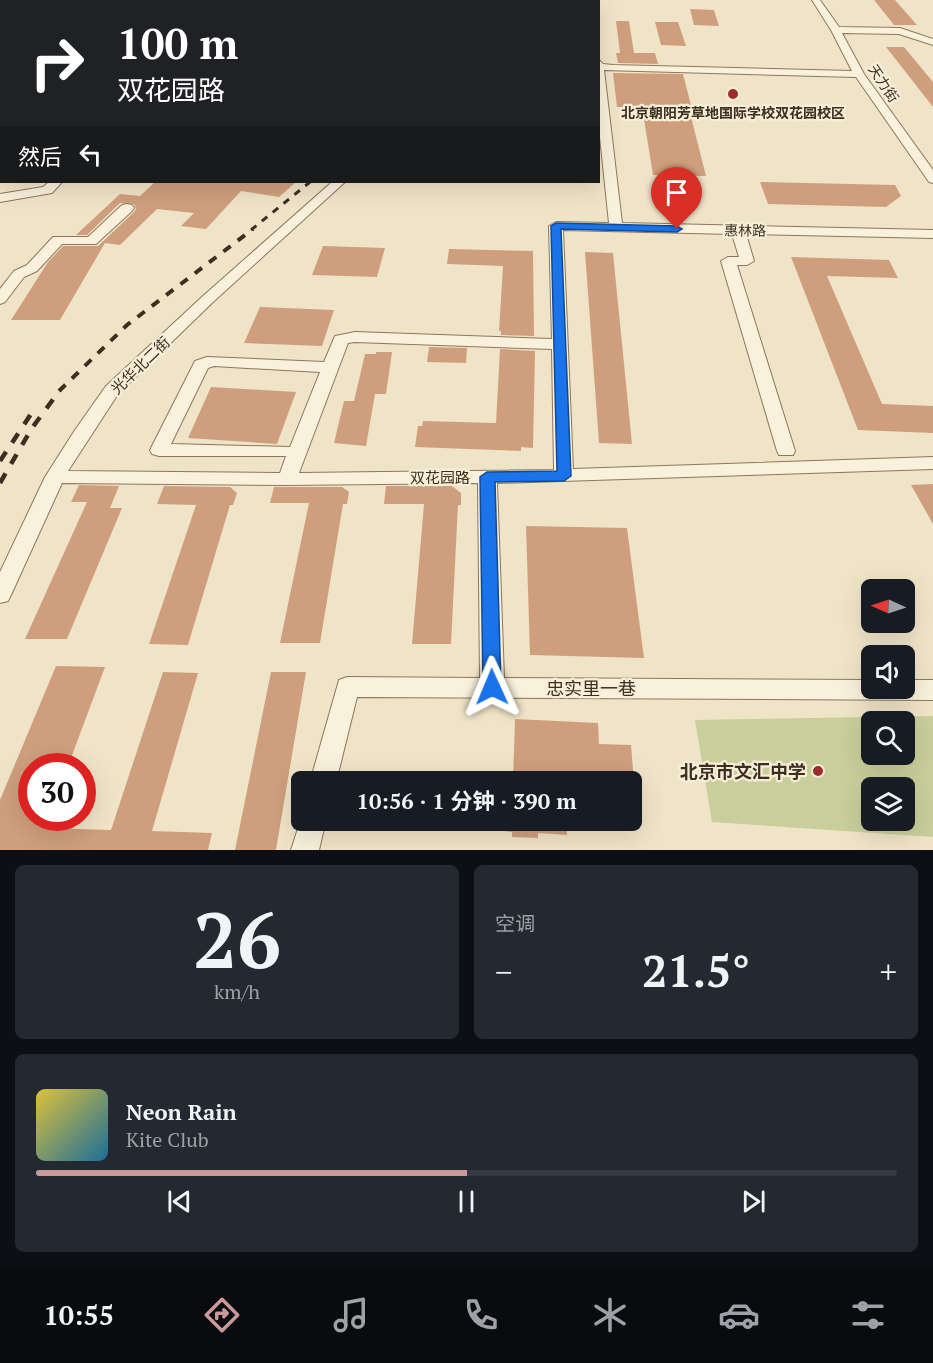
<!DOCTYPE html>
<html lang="zh">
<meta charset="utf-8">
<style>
body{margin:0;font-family:"PT Serif","Noto Sans SC",serif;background:#242831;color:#f1f3f6;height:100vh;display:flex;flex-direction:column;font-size:22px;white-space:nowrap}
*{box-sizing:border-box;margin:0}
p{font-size:20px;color:#9ea1a6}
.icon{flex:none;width:33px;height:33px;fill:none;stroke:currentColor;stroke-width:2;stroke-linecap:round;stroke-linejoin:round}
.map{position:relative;height:850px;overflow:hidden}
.panel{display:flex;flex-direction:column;gap:15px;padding:15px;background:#0d0f14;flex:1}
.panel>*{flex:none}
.banner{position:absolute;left:0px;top:0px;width:600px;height:183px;box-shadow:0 6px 24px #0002;background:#202124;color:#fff;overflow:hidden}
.needle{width:39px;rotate:273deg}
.fabs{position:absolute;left:861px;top:579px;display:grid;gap:12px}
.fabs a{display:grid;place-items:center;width:54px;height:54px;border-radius:9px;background:#171b24;box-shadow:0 6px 24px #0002;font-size:30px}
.speed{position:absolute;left:18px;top:753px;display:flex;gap:12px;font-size:30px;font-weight:700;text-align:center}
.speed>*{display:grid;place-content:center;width:78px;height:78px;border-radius:50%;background:#171b24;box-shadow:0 6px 24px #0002;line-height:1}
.speed .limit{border:9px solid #d22;background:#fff;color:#111}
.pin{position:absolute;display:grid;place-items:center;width:51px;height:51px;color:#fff;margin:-62px -26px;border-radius:50% 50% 50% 0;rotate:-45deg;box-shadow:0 0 6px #0007}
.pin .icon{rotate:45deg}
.me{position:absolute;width:66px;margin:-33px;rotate:359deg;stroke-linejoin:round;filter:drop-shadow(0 0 4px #0008)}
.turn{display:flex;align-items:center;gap:21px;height:126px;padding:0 18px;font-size:27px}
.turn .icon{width:78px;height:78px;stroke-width:2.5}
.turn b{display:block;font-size:42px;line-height:51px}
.then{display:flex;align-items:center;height:57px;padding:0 18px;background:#0003;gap:12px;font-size:22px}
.big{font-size:45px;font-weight:700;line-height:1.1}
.panel .card{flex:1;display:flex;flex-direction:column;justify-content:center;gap:9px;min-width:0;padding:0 21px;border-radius:9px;background:#242831}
.panel .dial{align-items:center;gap:0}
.dial b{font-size:78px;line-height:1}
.song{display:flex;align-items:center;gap:18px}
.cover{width:72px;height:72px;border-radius:9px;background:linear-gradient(135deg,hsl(50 70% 55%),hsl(200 70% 35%))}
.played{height:6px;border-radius:3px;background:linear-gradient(90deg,#cc999b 50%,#363941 50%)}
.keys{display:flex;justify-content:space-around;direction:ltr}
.heat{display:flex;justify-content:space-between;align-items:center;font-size:33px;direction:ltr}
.panel .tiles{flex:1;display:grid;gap:15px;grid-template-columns:1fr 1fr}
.card:last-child{grid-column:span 2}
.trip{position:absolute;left:291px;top:771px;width:351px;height:60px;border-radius:9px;background:#171b24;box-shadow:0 6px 24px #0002;font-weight:700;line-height:60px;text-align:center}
.menu{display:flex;height:96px;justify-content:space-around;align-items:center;background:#090b0e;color:#9ea1a6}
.menu .icon{width:42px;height:42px}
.menu .selected{color:#cc999b}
.menu b{font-size:27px;color:#f1f3f6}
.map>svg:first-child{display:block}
</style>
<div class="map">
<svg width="933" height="850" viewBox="0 0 933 850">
<rect width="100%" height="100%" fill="#f0e4c8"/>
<path fill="#c9cf9b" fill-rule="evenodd" d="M933 716V837L712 822 695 720ZM872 722H904V754H872ZM872 788H904V820H872Z"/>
<path fill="#cf9f7d" d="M874 0H895L917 25H894Z
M690 9 714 10 719 26 694 25Z
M616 21H629L634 53H655L658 64 618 63 616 53H620Z
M655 22H678L686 46 661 45Z
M886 47H904L933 82V107Z
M613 73 683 74 692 109H689L706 176 653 175 642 107H617Z
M155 182H296L279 197 241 191 206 229 181 226 194 213 157 209 120 245 105 243 60 320H11L48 262 63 246H98L134 212 136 209 134 204 120 203 87 235H76L120 194 140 196Z
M760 182 895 185 901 196 886 207 768 204Z
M323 246 385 248 377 277 312 275Z
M449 249 533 251 534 336 501 335V331H499L503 266 447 264Z
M585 252 613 253 632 444 599 443Z
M791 257 889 260 898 278 827 276 882 404 933 406V433L858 430Z
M260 307 334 310 322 346 244 343Z
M429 347 467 348 466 363 427 362Z
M500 349 535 351 533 448 521 447V451L415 447 418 426H422L423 421 496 423Z
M376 352H392L386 394H375L366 446 334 443 344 401H354L365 354H376Z
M211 387 296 392 277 444 188 438Z
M933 484V524L911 485Z
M79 485 119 486 110 508H122L67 639H25L87 502H71Z
M164 486 230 487 237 493 233 505H230L188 645 149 644 196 505 157 504Z
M386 486H452L461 493V505H458L451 644H412L424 504H384Z
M274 487H342L349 492 347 504H343L320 643H280L309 503H270Z
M526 526 627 528 644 658 530 655Z
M56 666 105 667 68 766H32V818H49L45 828 111 830 163 672 198 673 152 831 212 833 208 850H0V800Z
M271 672H306L276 850H235Z
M515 719 598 723 599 744 631 745 634 782H513Z
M504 820H567V835L538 833V838L512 837V832L504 831Z"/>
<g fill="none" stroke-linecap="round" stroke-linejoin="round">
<g stroke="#8d765c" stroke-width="2">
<path id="minor" d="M26 0H34L25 2Z
M57 0H66L56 2Z
M154 0H162L153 2Z
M201 0H209L200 2Z
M383 0H391V2H383Z
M589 0H597V2H589Z
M812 0H820L839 27 900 28 933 39V45L899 34 842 33 864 74 933 170V183L929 182 856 77 604 70 622 223 933 230V238L746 234 754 261 747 265H737L795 451 793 455H779L777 451 721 261 728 257H739L732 234 563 230 573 469 933 457V469L497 483 504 678 872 680V688H904V680H933V700L357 697 336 782H310L339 680 347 677 480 678 478 483 287 485 62 483 11 595 8 601 0 603V572L45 477 75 430 106 386 203 296 332 182H345L213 302 118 394 68 471 280 473 286 456H159L152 454 150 450 193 365 195 361 207 357 324 362 335 336 355 332 552 339 549 226 556 222 609 223 598 118V59L603 64 613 65 852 71 831 30ZM355 342 552 349 554 470 299 473 348 343ZM214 366 320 372 290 447 171 444 208 368Z
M2 40V47H0V41Z
M0 99H2L0 107Z
M49 182H62L52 193 0 202V194L43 187Z
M127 204 132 205 134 208 132 211 96 244H62L37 271 24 277 5 302 0 304V289L14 271 27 265 53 237H88L122 205Z
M302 816V820H326L319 850H291Z"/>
</g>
<use href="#minor" fill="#faf1dc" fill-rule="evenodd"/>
<path stroke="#3d2e20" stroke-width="3" stroke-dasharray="7 7" stroke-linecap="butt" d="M251 230 310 182"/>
<path stroke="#3d2e20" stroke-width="4" stroke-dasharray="9 9" stroke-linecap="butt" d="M59 391 127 325 253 229"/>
<path stroke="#3d2e20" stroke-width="4.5" stroke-dasharray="11 11" stroke-linecap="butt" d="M0 461 33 411
M0 483 32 428 60 390"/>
</g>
<path fill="#1a73e8" stroke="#114b97" stroke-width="1.5" d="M556 223 677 226 682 229 677 232 561 229 571 476 564 481 495 482 501 687 498 692 492 694 485 692 483 687 480 477 487 472 557 471 551 226Z"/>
<g fill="#9e2a2b" stroke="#f7eed8" stroke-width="2">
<circle cx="733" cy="94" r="6"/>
<circle cx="818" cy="771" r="6"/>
</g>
<g text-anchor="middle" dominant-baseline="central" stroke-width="4.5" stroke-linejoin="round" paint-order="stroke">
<g font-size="14" fill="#3d2e20" stroke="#f7eed8">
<text transform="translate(884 83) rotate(56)">天力街</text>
<text transform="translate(745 230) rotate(1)">惠林路</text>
</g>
<g font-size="14" font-weight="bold" fill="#3d2e20" stroke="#f7eed8">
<text x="733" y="112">北京朝阳芳草地国际学校双花园校区</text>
</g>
<g font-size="15" fill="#3d2e20" stroke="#f7eed8">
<text transform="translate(140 365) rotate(-44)">光华北二街</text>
<text x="440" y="477">双花园路</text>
</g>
<g font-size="18" fill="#3d2e20" stroke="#f7eed8">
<text x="591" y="688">忠实里一巷</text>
</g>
<g font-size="18" font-weight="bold" fill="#3d2e20" stroke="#f7eed8" text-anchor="end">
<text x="806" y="771">北京市文汇中学</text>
</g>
</g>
</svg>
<div class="fabs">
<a><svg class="needle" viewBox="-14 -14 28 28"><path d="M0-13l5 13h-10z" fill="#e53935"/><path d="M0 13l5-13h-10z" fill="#9ea1a6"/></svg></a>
<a><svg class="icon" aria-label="sound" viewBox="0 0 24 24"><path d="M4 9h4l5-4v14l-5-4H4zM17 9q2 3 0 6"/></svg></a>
<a><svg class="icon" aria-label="search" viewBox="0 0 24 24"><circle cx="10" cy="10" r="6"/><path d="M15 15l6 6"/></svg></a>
<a><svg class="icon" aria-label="layers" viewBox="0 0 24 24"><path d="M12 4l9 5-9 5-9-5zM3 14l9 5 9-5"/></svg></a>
</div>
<div class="speed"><div class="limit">30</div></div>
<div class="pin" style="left:677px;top:229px;background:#d93025"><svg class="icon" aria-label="arrive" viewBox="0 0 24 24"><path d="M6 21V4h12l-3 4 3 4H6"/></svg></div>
<svg class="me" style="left:492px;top:687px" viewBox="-20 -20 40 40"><path d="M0-17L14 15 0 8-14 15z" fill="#1a73e8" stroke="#fff" stroke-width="4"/></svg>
<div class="trip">10:56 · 1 分钟 · 390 m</div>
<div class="banner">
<div class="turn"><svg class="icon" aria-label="right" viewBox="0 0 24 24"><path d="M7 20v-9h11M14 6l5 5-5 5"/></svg><div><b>100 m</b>双花园路</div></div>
<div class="then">然后<svg class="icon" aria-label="left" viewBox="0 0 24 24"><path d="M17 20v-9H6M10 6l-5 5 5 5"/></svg></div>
</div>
</div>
<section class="panel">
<div class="tiles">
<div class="card dial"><b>26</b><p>km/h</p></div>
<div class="card"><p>空调</p>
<div class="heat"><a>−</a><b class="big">21.5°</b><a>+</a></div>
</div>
<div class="card">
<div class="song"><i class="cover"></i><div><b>Neon Rain</b><p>Kite Club</p></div></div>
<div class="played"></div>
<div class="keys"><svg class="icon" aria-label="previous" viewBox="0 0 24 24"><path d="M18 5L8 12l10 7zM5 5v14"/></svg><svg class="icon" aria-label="pause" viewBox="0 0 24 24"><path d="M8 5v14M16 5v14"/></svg><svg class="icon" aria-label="next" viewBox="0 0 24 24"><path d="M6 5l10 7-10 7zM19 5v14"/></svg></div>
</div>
</div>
</section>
<nav class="menu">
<b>10:55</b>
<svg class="icon selected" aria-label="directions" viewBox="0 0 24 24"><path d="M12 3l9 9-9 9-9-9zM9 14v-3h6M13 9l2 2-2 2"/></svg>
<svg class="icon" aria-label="music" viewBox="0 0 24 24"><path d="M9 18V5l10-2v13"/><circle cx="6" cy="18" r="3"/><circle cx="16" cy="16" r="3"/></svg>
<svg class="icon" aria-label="phone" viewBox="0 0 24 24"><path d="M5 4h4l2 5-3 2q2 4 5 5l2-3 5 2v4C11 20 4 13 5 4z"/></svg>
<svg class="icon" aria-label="climate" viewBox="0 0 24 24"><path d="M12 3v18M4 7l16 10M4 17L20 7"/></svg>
<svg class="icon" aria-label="car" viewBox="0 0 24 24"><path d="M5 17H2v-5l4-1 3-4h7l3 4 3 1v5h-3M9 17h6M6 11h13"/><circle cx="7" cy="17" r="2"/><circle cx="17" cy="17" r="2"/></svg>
<svg class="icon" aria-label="filters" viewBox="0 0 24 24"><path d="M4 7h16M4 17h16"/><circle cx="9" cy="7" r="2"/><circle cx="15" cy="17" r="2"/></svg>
</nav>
